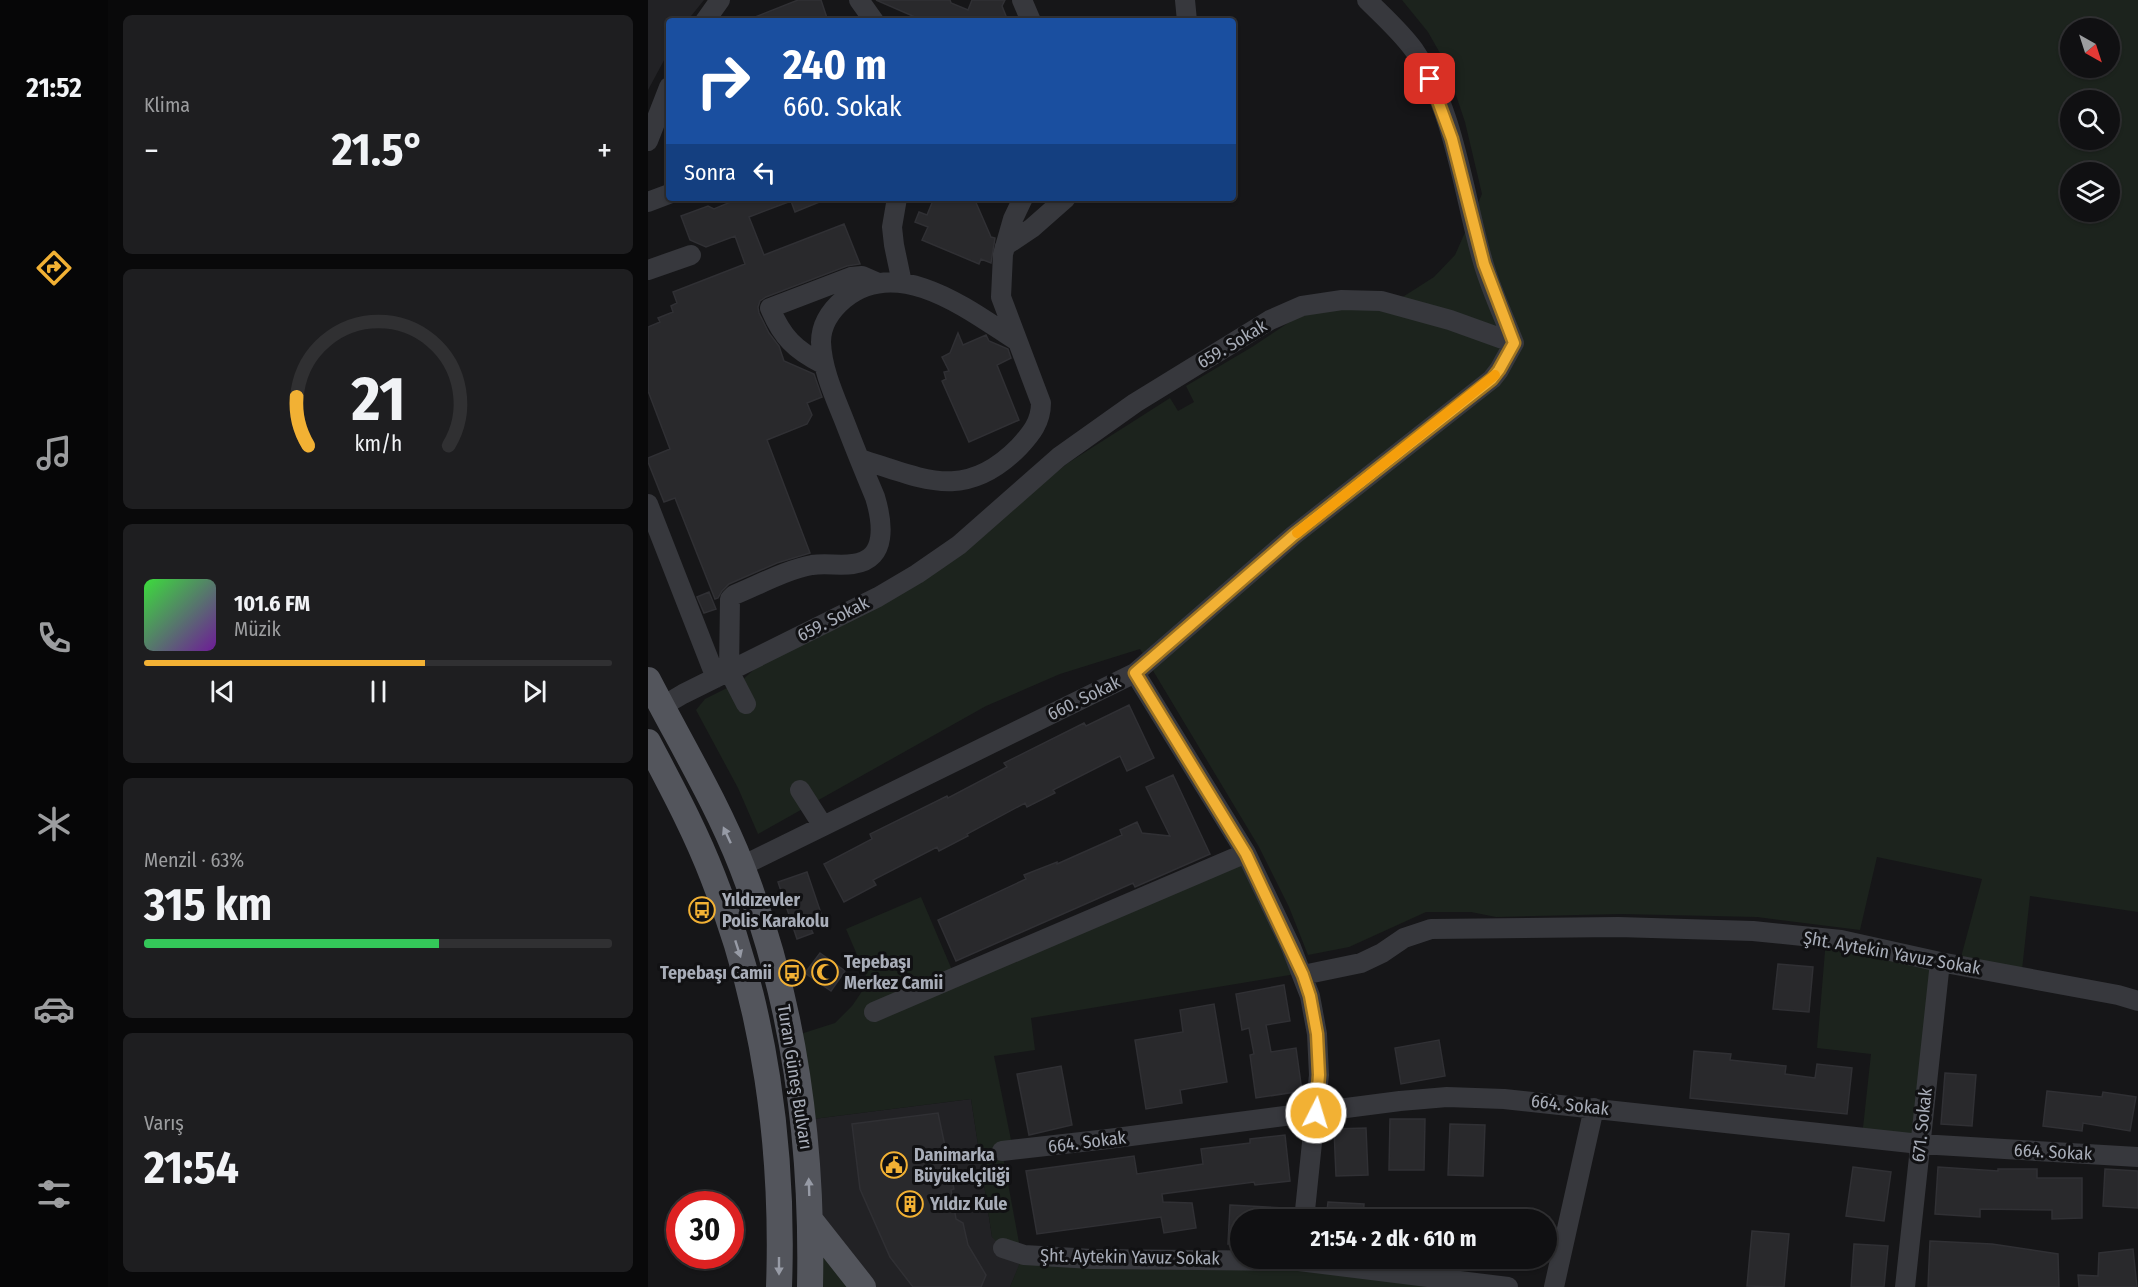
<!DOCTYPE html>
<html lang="tr">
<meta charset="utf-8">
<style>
body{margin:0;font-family:"Fira Sans Condensed",sans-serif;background:#1e1e20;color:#f1f3f6;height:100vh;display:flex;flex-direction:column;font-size:22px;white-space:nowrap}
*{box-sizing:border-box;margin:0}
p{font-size:20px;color:#9c9d9f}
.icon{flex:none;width:33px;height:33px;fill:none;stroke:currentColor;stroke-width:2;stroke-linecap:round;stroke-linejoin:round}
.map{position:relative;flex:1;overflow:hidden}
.sheet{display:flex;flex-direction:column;gap:15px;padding:15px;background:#09090a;width:540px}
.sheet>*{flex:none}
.guide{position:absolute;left:18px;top:18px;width:570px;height:183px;border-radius:6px;box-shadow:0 2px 4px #0004,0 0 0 2px #303032;background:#1a4fa0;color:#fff;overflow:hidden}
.needle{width:39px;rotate:141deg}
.buttons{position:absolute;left:1412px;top:18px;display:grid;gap:12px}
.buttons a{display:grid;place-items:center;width:60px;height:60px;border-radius:50%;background:#101012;box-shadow:0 2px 4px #0004,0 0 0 2px #303032;font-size:30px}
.speed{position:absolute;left:18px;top:1191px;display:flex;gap:12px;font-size:30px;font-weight:700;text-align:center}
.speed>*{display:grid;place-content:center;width:78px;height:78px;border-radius:50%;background:#101012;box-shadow:0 2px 4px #0004,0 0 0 2px #303032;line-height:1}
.speed .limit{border:9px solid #d22;background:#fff;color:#111}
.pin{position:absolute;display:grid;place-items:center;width:51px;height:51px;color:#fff;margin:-26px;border-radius:12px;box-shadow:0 3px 9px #0006}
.me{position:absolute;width:66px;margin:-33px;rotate:5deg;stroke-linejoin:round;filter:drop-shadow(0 0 4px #0008)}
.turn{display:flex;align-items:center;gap:21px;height:126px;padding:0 18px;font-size:27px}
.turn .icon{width:78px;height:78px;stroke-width:2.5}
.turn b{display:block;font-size:42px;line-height:51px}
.then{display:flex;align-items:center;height:57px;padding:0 18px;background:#0003;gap:12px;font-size:22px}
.big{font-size:45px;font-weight:700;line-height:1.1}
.sheet .card{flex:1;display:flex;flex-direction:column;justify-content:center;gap:9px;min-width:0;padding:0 21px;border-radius:9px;background:#1e1e20}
.sheet .dial{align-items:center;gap:0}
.dial svg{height:156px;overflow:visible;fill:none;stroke:#303032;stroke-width:7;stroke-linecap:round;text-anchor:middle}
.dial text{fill:#f1f3f6;stroke:none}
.song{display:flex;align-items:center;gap:18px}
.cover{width:72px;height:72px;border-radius:9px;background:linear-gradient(135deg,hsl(120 70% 55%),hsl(280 70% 35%))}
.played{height:6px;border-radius:3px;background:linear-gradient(90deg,#f2b134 60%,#303032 60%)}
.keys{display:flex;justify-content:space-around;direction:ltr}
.heat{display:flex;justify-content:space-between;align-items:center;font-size:33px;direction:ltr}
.charge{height:9px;border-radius:4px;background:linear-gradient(90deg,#34c759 63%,#303032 0)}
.trip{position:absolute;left:582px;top:1209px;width:327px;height:60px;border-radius:30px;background:#101012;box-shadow:0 2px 4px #0004,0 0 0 2px #303032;font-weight:700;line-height:60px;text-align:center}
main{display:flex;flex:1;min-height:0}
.tabs{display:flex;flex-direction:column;width:108px;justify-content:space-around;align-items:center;background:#060607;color:#9c9d9f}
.tabs .icon{width:42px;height:42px}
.tabs .active{color:#f2b134}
.tabs b{font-size:27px;color:#f1f3f6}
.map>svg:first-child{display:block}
</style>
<main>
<nav class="tabs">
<b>21:52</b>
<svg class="icon active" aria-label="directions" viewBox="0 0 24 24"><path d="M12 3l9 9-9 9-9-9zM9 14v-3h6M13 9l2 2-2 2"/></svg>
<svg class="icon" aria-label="music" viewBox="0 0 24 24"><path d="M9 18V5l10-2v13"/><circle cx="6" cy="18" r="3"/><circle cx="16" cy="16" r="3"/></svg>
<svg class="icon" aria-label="phone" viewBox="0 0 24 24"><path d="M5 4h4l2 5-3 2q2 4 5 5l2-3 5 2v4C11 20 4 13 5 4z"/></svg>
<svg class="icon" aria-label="climate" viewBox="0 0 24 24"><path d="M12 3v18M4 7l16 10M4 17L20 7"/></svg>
<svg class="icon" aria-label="car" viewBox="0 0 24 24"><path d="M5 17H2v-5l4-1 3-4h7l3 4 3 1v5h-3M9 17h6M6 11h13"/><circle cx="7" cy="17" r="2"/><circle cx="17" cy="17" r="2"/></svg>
<svg class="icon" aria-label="filters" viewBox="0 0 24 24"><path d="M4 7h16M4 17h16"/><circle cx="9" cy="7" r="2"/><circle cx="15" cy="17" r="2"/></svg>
</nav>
<section class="sheet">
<div class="card"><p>Klima</p>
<div class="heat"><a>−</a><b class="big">21.5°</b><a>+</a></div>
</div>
<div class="card dial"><svg viewBox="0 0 100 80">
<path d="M14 69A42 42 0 1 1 86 69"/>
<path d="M14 69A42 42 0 0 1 8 44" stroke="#f2b134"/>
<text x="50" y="56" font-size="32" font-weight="700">21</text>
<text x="50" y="72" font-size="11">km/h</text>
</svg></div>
<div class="card">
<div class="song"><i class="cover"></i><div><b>101.6 FM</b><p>Müzik</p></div></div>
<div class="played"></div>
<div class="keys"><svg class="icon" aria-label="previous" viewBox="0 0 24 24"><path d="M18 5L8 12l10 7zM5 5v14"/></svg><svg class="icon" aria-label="pause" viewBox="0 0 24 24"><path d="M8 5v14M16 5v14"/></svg><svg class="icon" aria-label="next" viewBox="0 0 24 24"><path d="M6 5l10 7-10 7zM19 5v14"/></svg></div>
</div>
<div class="card"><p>Menzil · 63%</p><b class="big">315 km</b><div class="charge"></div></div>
<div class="card"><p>Varış</p><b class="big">21:54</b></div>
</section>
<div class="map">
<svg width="1490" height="1287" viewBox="0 0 1490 1287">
<rect width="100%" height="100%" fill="#161618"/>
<path fill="#222225" d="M0 0H56L39 21H21V51L0 90Z
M323 1099 344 1237 376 1255 362 1287H215L163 1221 157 1120Z"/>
<path fill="#1c231d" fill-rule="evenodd" d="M754 0H1490V912L1382 896 1374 970 1312 961 1334 879 1229 857 1212 930 1109 917 973 914 848 917 823 912H778L701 947 660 955 641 907 611 847 492 649 412 674 338 706 110 834 90 788 48 710 57 699 93 681 118 659 362 509 420 463 522 398 530 411 546 402 538 386 604 347 661 309 739 307 786 277 807 255 834 194 817 122 797 62 780 32ZM1422 28H1461V68H1422ZM1422 100H1461V140H1422ZM1422 172H1461V212H1422Z
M598 853 654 973 383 1018 387 1050 346 1056 365 1150 354 1151 372 1248 780 1277 779 1287H362L375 1255 355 1248 344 1237 323 1099 157 1120 143 1037 187 1023 204 1006 217 987 218 976 198 929 273 897 307 977Z
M1178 939 1292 962 1272 1144 1214 1137 1223 1054 1169 1048Z
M163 1221 215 1287H162Z"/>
<path fill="#29292c" stroke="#303034" stroke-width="1.5" d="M150 0H173L180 21H97Z
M228 0H302L303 3 320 10 324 0H357L354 6 360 21H266L267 17Z
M92 198H181L147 212 143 201 101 217 116 255 196 224 212 264 199 266 118 297 112 301 110 307 111 313 121 333 131 346 136 361 166 374 174 397 159 403 164 415 159 424 119 440 162 553 129 563 81 584 74 591 70 598 67 599 27 498 16 502 0 462V458L22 449 0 391V327L12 322 10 318 25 312 23 306 29 303 25 292 97 264 87 236 58 247 42 240 33 216 60 206 66 209Z
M286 198H326L343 237 347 238 343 263 333 259 331 264 274 240 280 227 267 222 271 212 279 215Z
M310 333 315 345 338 335 341 341 360 349 363 358 349 365 371 420 321 442 294 381 298 379 296 372 301 371 294 357 302 353Z
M61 592 68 609 56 613 49 597Z
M481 705 506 758 479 771 472 756 405 790 407 793 379 807 377 803 319 834 320 836 291 851 289 847 225 880 228 885 196 902 176 864 224 839 222 834 299 796 300 798 359 767 356 763 436 723 438 726Z
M525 775 562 854 487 887 485 883 308 961 290 920 378 879 376 875 409 862V864L474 835 472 830 489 822 494 833 522 836 498 787Z
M159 872 177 925 163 929 165 933 149 939 130 882Z
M172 953 197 971 183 991 157 973Z
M1130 964 1165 967 1161 1012 1125 1009Z
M636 985 642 1021 618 1025 623 1052 648 1048 654 1091 608 1098 602 1055 606 1054 601 1028 594 1030 588 994Z
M566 1004 579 1082 532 1090 534 1103 498 1109 487 1040 535 1032 532 1010Z
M791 1040 797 1076 753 1084 747 1048Z
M1046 1051 1083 1054 1082 1060 1138 1066 1137 1074 1167 1078 1169 1064 1204 1068 1199 1114 1042 1098Z
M413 1066 424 1125 381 1135 369 1074Z
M1297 1073 1328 1075 1324 1126 1293 1124Z
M1399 1091 1454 1097 1455 1092 1488 1097 1482 1131 1435 1123 1434 1131 1395 1126Z
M290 1113 306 1189 303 1190 308 1219 315 1223 320 1245 338 1275 333 1287H265L242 1257 212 1189 204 1124Z
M742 1119H777L776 1170H741Z
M802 1124 837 1125 835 1176 800 1175Z
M718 1128 720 1175 688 1176 686 1129Z
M637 1135 642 1181 607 1185 606 1182 514 1194 515 1202 544 1203 548 1228 516 1233 513 1217 389 1234 378 1171 486 1156 489 1174 555 1164 553 1149 602 1143V1139Z
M1205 1167 1243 1172 1236 1221 1198 1216Z
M1290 1167 1350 1171V1169H1389V1178H1434V1218L1404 1219V1210L1332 1209V1217L1287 1214Z
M1457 1169 1490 1171V1208L1455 1206Z
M680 1202 716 1204 715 1220H678Z
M582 1205 636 1208 635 1220H592V1244H580Z
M1104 1231 1141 1234 1136 1287 1099 1286Z
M1282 1241 1344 1244 1410 1254 1411 1287H1280Z
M1206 1244 1240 1246 1236 1287H1203Z
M1485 1249 1489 1287H1431L1430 1275 1450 1276 1451 1253Z"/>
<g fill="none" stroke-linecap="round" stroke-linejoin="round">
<path stroke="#37383d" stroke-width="20" d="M211 0 226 21
M374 0 383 21
M537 0 539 21
M719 0C735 16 753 32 766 50 807 111 815 193 835 262 843 290 856 317 866 343
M57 21 72 0
M0 141 21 87
M249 198 244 227 246 245 254 283
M0 202 21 194
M357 246 384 228 418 198
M0 270 43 255
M175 364C147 350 134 337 122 308L203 277 214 276 230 283
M212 459C276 479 317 502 371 447 383 434 393 422 393 403L353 297 355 254 365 219 375 198
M0 504 68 678
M487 673 598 853 643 947 662 996 669 1034 671 1075 656 1220
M98 704 81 671 82 599 86 595C111 585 137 570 164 565 178 563 192 566 205 564 241 560 234 520 227 497 216 471 206 446 196 420 186 395 174 369 173 342 173 324 183 310 196 299 251 254 322 311 369 341
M13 707 35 694 230 597 269 574 311 545 411 457 487 403 622 320 654 306 694 300 733 301 802 320 866 343
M152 790 175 826
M94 866 487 673 646 535 844 379 851 370 866 343
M655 975 713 963 734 953 756 938 783 929 970 927 1105 931 1193 940 1292 962 1470 995 1490 1001
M226 1012 598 853
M354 1151 460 1139 752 1101 799 1097 856 1099 1272 1144 1490 1157
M355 1248 376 1255 444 1259 651 1261 860 1287
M906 1287 946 1108
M1257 1287 1292 962"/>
<path stroke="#53555c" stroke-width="26" d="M0 680C32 742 69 803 94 867 147 1002 165 1143 162 1287
M0 742C23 786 47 830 65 877 117 1006 136 1149 131 1287
M163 1221 215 1287"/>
</g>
<defs><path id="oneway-solid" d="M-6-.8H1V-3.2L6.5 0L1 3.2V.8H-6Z" transform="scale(1.5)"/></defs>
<g fill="#979ba6">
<use href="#oneway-solid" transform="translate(79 835) rotate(-115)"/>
<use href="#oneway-solid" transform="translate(90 949) rotate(72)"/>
<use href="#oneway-solid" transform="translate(161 1187) rotate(-92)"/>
<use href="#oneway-solid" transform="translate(131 1266) rotate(90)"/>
</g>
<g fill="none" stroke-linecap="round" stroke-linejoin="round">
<g stroke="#9d7322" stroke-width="15">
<path id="route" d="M668 1113 671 1075 669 1034 662 996 655 975 598 854 487 673 646 535 844 379 851 370 866 343 836 264 804 139 782 79"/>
</g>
<use href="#route" stroke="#f2b134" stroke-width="10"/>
<path stroke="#f59e0b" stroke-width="10" d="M649 533 847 375"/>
</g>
<defs>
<g id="bus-ring" transform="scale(1.35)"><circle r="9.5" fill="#111113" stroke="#f2b134" stroke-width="1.5"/><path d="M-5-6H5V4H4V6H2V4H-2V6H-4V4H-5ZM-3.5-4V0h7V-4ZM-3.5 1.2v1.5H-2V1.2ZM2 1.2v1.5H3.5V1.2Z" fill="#f2b134"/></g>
<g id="mosque-ring" transform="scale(1.35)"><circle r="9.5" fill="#111113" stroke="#f2b134" stroke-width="1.5"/><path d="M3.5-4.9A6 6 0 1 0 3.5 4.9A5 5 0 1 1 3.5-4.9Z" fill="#f2b134"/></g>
<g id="civic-ring" transform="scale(1.35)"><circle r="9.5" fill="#111113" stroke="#f2b134" stroke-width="1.5"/><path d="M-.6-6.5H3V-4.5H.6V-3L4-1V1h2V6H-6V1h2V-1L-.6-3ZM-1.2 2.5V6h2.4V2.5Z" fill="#f2b134"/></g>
<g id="building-ring" transform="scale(1.35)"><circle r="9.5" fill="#111113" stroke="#f2b134" stroke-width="1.5"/><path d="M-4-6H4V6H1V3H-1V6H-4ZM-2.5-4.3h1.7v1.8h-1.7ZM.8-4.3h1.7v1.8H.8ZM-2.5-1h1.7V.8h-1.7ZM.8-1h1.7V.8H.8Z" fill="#f2b134"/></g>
</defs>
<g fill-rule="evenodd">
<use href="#bus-ring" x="54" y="910"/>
<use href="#mosque-ring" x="177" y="972"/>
<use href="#bus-ring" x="144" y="973"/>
<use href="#civic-ring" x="246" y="1165"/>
<use href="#building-ring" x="262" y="1204"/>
</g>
<g text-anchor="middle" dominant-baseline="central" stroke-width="6" stroke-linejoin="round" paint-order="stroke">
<g font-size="18" fill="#a8adb8" stroke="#111113">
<text transform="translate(584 344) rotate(-31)">659. Sokak</text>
<text transform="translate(185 619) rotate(-27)">659. Sokak</text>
<text transform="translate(436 698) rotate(-26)">660. Sokak</text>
<text transform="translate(1244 953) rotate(10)">Şht. Aytekin Yavuz Sokak</text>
<text transform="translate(147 1077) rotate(81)">Turan Güneş Bulvarı</text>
<text transform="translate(922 1105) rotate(6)">664. Sokak</text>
<text transform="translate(1274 1125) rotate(-84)">671. Sokak</text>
<text transform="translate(439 1142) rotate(-7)">664. Sokak</text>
<text transform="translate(1405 1152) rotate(3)">664. Sokak</text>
<text transform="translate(482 1257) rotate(1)">Şht. Aytekin Yavuz Sokak</text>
</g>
<g font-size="18" font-weight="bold" fill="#a8adb8" stroke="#111113" text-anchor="start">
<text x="74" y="900">Yıldızevler<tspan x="74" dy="21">Polis Karakolu</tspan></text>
<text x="196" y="962">Tepebaşı<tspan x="196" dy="21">Merkez Camii</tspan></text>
<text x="124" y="973" text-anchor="end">Tepebaşı Camii</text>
<text x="266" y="1155">Danimarka<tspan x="266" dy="21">Büyükelçiliği</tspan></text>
<text x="282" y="1204">Yıldız Kule</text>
</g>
</g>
</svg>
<div class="buttons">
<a><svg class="needle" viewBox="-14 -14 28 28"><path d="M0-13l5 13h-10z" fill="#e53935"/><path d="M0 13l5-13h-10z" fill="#9c9d9f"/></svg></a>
<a><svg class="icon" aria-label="search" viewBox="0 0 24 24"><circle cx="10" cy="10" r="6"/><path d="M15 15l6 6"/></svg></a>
<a><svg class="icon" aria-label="layers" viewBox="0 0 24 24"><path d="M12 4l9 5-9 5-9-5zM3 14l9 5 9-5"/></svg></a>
</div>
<div class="speed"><div class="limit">30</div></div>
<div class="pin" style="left:782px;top:79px;background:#d93025"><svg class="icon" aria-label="arrive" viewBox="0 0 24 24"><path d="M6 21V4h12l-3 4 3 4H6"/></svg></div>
<svg class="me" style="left:668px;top:1113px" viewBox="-20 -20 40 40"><circle r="17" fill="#f2b134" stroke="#fff" stroke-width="3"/><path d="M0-11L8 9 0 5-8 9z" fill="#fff"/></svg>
<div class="trip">21:54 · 2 dk · 610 m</div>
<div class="guide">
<div class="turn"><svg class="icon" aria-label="right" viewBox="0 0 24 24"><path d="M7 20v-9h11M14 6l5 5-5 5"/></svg><div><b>240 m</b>660. Sokak</div></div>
<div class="then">Sonra<svg class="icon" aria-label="left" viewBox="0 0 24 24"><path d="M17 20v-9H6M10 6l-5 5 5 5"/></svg></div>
</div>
</div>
</main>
